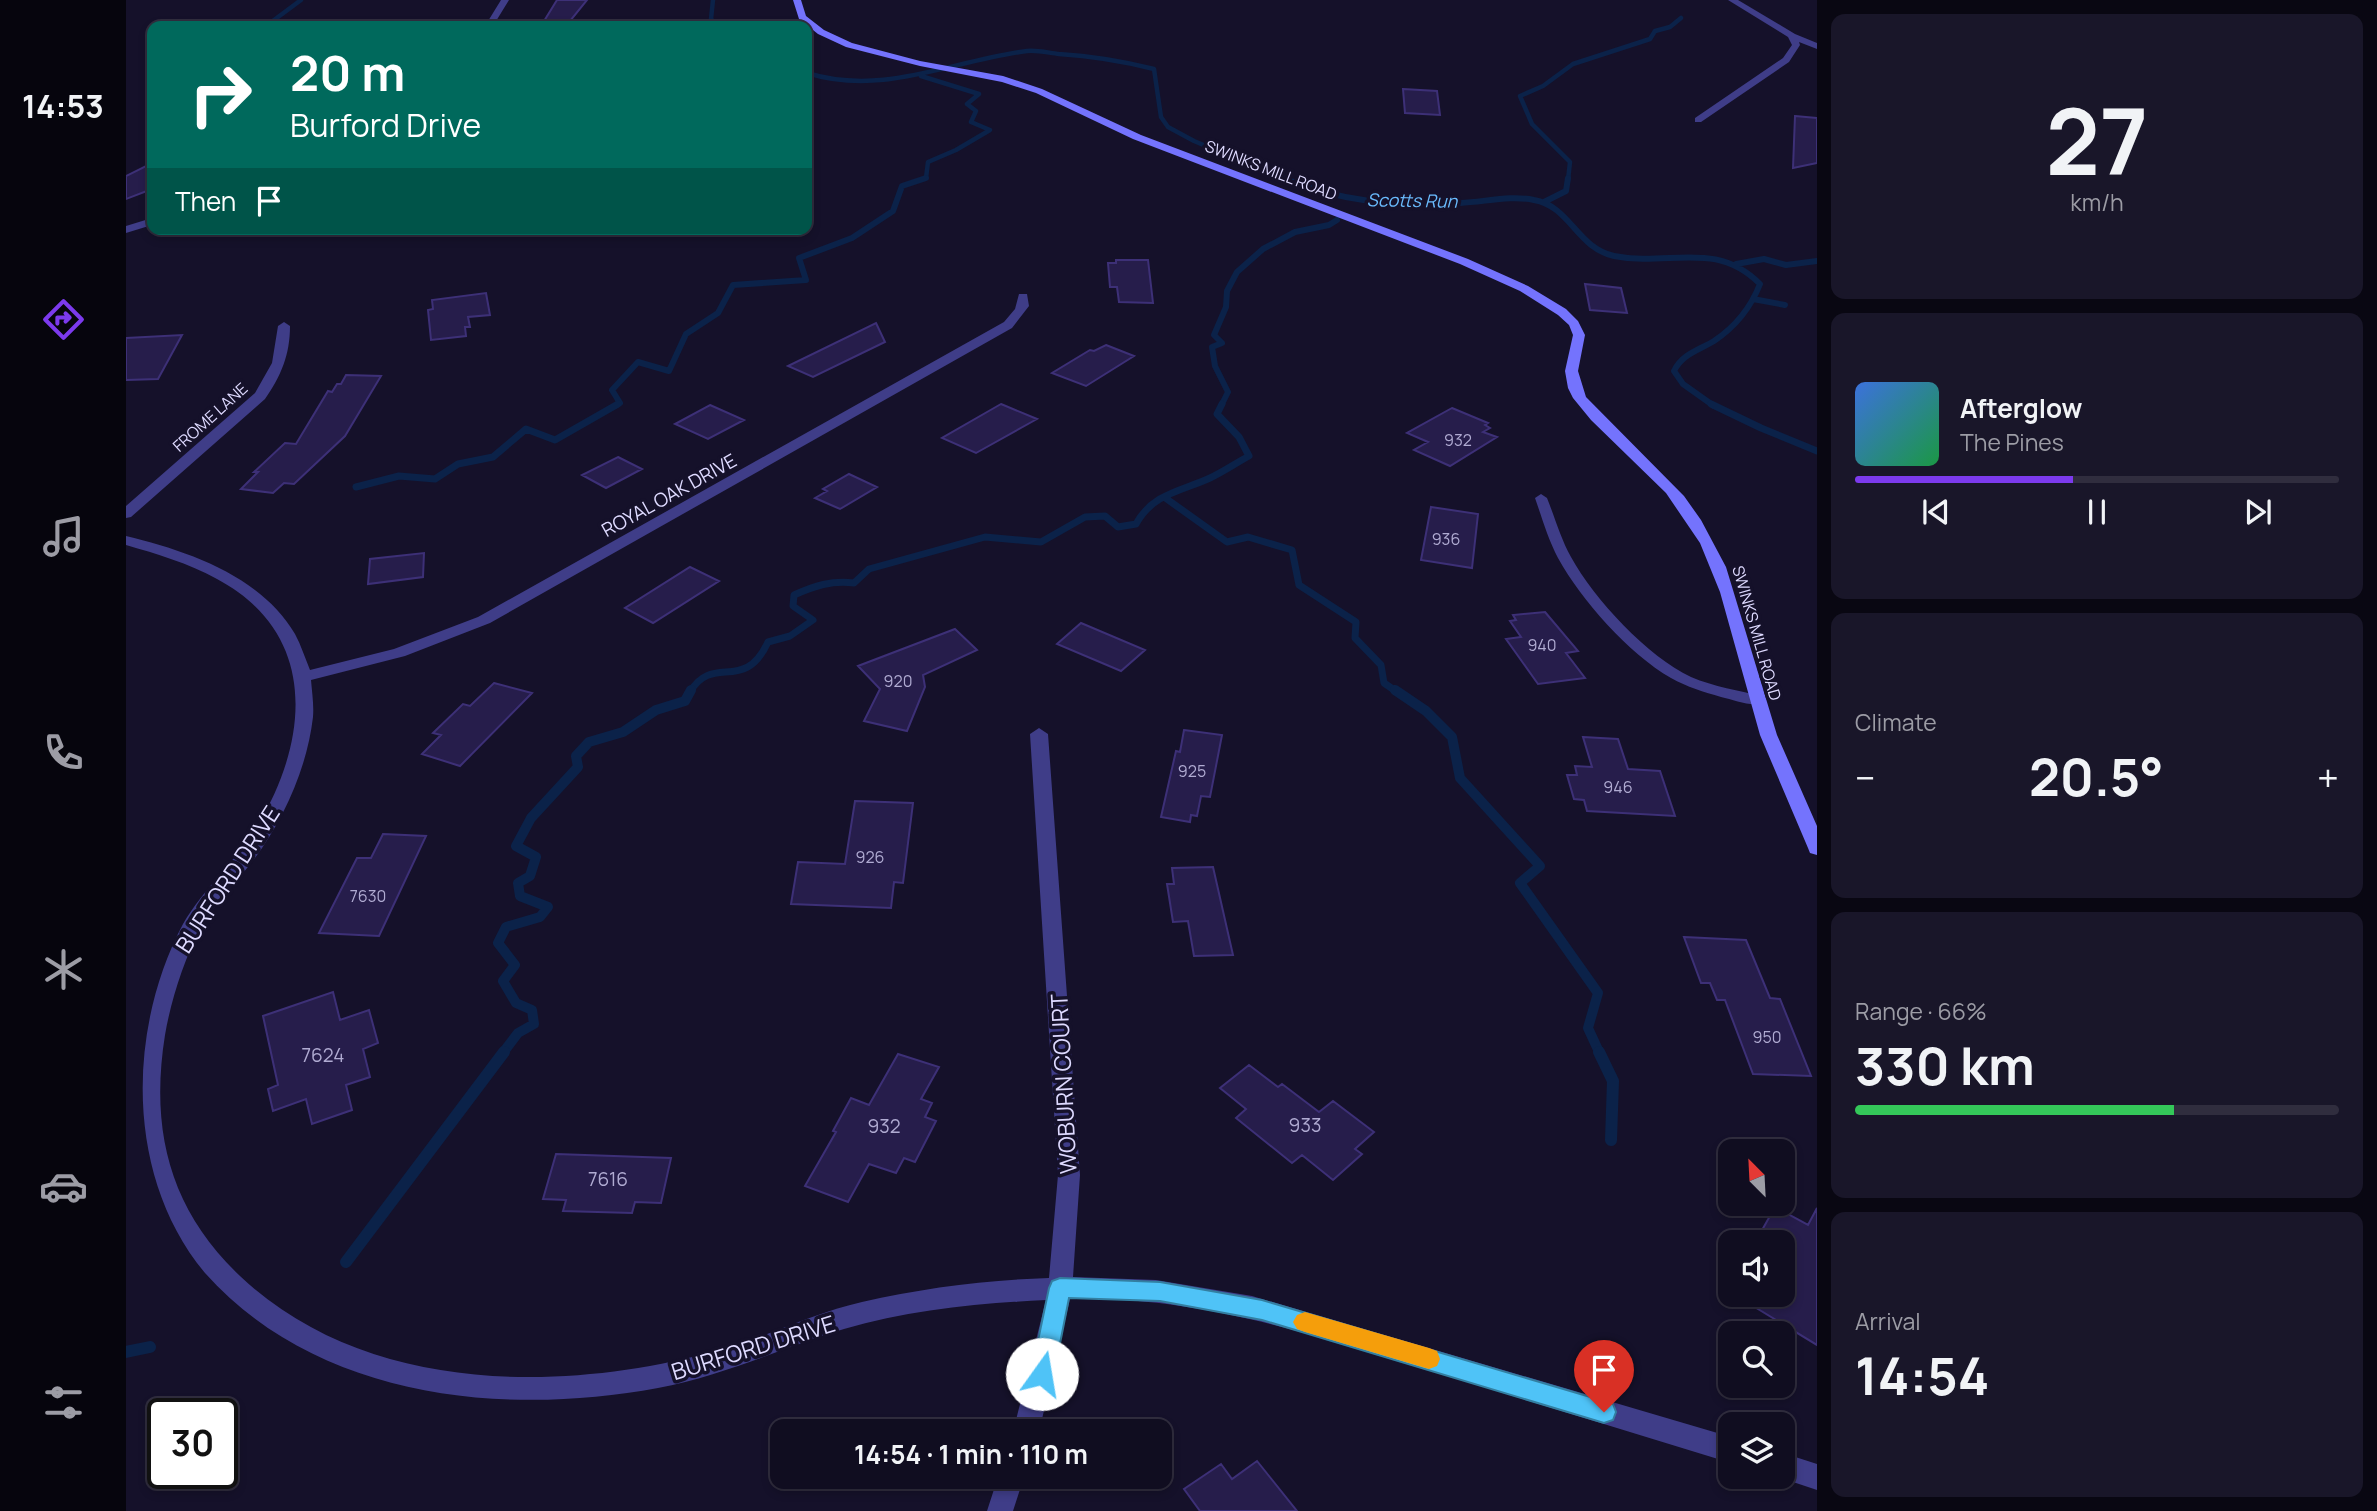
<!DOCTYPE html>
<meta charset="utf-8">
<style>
body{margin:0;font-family:Manrope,sans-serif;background:#191629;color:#f1f3f6;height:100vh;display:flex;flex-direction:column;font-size:26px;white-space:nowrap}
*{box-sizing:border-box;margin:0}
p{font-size:23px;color:#9c9ca5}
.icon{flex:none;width:38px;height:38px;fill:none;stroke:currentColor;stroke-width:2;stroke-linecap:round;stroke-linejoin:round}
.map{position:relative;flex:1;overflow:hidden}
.details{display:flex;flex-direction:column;gap:14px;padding:14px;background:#090712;width:560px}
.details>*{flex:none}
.hud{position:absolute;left:21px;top:21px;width:665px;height:214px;border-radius:14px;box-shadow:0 4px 10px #0003,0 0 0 2px #302d3e;background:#00695c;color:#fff;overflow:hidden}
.needle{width:46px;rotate:336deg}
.buttons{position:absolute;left:1592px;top:1139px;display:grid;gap:14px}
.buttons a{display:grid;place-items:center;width:77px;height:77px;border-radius:14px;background:#100d20;box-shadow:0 4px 10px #0003,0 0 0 2px #302d3e;font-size:35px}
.speed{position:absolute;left:21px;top:1398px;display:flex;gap:14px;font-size:35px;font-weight:700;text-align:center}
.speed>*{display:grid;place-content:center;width:91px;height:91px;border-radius:50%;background:#100d20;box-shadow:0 4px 10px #0003,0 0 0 2px #302d3e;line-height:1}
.speed .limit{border:4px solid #111;border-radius:10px;background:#fff;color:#111}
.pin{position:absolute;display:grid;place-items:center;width:60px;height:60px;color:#fff;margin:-72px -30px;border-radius:50% 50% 50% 0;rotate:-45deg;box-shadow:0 0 7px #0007}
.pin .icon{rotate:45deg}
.me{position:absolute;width:77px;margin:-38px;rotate:13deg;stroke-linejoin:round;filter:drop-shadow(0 0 5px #0008)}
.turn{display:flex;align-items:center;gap:24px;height:147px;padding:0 28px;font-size:32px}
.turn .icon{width:91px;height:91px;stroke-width:2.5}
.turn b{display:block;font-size:49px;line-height:60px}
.then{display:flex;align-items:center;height:66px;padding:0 28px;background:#0003;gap:14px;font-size:26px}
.big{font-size:52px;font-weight:700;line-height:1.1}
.details .card{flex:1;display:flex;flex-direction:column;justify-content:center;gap:10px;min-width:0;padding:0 24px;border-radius:14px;background:#191629}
.details .dial{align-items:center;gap:0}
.dial b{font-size:91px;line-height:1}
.song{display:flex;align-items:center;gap:21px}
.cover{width:84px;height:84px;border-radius:10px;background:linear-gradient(135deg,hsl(220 70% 55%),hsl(140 70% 35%))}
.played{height:7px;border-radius:4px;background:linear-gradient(90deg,#7c3aed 45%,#302d3e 45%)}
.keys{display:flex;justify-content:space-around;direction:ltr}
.heat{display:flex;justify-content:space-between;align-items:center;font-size:38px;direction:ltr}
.charge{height:10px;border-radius:5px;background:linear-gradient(90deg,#34c759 66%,#302d3e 0)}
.trip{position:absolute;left:644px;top:1419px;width:402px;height:70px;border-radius:14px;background:#100d20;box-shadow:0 4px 10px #0003,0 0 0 2px #302d3e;font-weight:700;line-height:70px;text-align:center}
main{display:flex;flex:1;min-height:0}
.tab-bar{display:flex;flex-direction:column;width:126px;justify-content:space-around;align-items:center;background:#06050d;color:#9c9ca5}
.tab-bar .icon{width:49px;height:49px}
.tab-bar .on{color:#7c3aed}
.tab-bar b{font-size:32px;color:#f1f3f6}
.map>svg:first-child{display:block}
</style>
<main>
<nav class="tab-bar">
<b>14:53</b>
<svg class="icon on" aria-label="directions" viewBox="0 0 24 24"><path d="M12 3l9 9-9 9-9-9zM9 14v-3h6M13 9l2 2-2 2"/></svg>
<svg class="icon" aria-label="music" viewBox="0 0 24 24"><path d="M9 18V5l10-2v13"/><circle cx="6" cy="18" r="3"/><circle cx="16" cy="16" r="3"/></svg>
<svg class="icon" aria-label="phone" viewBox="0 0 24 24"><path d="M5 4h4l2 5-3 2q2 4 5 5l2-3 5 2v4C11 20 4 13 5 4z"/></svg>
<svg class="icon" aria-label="climate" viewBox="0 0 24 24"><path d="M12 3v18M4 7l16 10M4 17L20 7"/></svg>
<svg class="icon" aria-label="car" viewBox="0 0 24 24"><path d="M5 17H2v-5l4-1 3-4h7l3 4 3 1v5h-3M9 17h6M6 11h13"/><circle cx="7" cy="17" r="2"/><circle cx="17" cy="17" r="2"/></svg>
<svg class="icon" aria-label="filters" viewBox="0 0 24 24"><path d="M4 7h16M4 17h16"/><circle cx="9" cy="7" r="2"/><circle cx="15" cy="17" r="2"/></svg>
</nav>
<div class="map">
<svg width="1691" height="1511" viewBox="0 0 1691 1511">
<rect width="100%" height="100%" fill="#15112a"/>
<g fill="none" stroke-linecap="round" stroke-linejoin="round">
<path stroke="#0b2249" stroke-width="4.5" d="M587 0 585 19 591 26
M140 26 175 0
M681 73C758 97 827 60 901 51 912 50 923 53 933 54 966 56 996 61 1028 69L1035 117 1042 127 1068 141 1161 180
M795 76 853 94 841 104 850 111 845 122 864 130 830 150 802 162 800 178 795 180
M1442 180 1444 162 1406 124 1394 96 1417 86 1447 64 1524 39 1529 31 1544 27 1555 18"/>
<path stroke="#0b2249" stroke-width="6" d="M1157 178C1211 201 1275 208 1334 203 1359 202 1384 195 1408 200 1444 206 1451 248 1488 256 1543 267 1589 239 1634 284 1625 307 1609 327 1588 341 1573 350 1556 354 1548 371L1557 384 1588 406
M1418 202 1440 191 1442 178
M1610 264 1638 259 1660 265 1691 261
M1627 299 1659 305
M489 406 494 403 486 390 512 362 543 371 560 334 592 313 607 285 680 280 673 258 726 238 767 211 776 186 800 178
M1095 406 1102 392 1089 366 1086 347 1096 343 1088 335 1100 307 1101 291 1111 272 1137 249 1169 232 1203 225 1211 220"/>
<path stroke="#0b2249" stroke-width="7" d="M1585 404 1635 428 1691 451
M230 487 273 476 309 479 332 464 367 457 400 429 429 440 492 404
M1038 497 1101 542 1122 537 1166 550 1173 585 1230 622 1229 638 1255 665 1258 683 1271 692
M564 692C587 653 618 694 642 642L664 636 687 620 667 606 668 595C688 586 706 580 728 583L743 569 859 537 915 542 959 517 979 516 992 527 1010 524C1027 493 1056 491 1084 478 1097 472 1110 463 1123 456L1113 437 1091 414 1096 404"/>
<path stroke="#0b2249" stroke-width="10" d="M1269 690 1300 711 1326 737 1334 778 1414 866 1394 883 1472 993 1462 1028 1474 1054
M376 1054 392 1033 408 1024 406 1010 390 1003 377 981 389 965 372 943 380 927 414 917 422 907 394 896 392 883 404 876 410 857 390 846 405 818 452 767 450 756 463 742 497 732 530 710 559 701 565 690"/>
<path stroke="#0b2249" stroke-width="12" d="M1473 1052 1487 1081 1485 1140
M220 1262 378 1052
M0 1352 24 1347"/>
</g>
<path fill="#261d4b" stroke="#3d3077" stroke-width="2" d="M431 0H461L440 26H415Z
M1277 89 1311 91 1314 115 1279 113Z
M1669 116 1691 118V163L1667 168Z
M26 163V189L0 199V176Z
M990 260H1022L1027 303 993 302 991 287H984L982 263H990Z
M1459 284 1495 288 1501 313 1464 310Z
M360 293 364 315 342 317 344 327H339L340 336 305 340 302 310 307 309 306 300Z
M750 323 759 342 687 377 662 366Z
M56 335 32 379 0 380V338Z
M980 345 1008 356 960 386 926 373 964 350 968 351Z
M220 375 255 376 219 436 168 484 158 483 147 493 115 489 132 472H128L159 443 170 444 202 391 206 392 211 384H215Z
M875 404 911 419 850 453 816 438Z
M584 405 618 420 582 439 549 424Z
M1326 408 1362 423 1359 425 1364 428 1357 432 1371 437 1324 466 1288 450 1302 442 1281 433Z
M492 457 516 469 480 488 456 475Z
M723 474 751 487 714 509 689 498 701 491 697 489Z
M1305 507 1352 514 1346 568 1295 560Z
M298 553 297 577 242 584 244 559Z
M564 567 593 581 527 623 499 608Z
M1419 612 1452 651 1440 653 1459 678 1412 684 1380 639 1395 637 1384 621 1390 620 1387 615Z
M955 623 1019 650 995 671 931 644Z
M829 629 851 650 797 675 799 687 781 731 738 721 754 689 732 666Z
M368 683 406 693 334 766 296 754 315 735 307 733 337 704 344 706Z
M1058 730 1096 735 1084 797 1075 796 1071 816 1065 815 1064 822 1035 817 1050 751 1054 752Z
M1457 737 1492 739 1502 769 1534 771 1549 816 1461 811 1458 800 1448 799 1441 775H1451L1449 766 1466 767Z
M729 801 787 803 777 883 768 882 765 908 665 904 672 862 719 864Z
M257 834 300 836 253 936 193 933 231 858H245Z
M1087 867 1107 955 1068 956 1062 921 1047 922 1041 884H1048L1046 868Z
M1558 937 1620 940 1644 998 1654 999 1685 1076 1627 1074 1599 1000H1591L1584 983H1575Z
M207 992 214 1020 243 1010 252 1043 237 1049 244 1077 220 1085 226 1110 186 1124 180 1099 147 1111 142 1089 152 1085 137 1016Z
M772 1054 813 1067 795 1099 806 1103 799 1117 810 1121 789 1162 778 1158 770 1173 743 1164 722 1202 679 1186 710 1132 707 1131 725 1098 743 1105Z
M1123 1065 1152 1087 1156 1084 1193 1112 1207 1101 1248 1132 1229 1149 1236 1154 1207 1180 1176 1155 1166 1163 1110 1118 1120 1109 1094 1088Z
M430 1154 545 1158 535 1203 509 1202 506 1213 437 1211 440 1200 417 1199Z
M1649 1207 1682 1225 1691 1208V1345L1609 1295H1657V1271L1668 1251 1635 1232Z
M1131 1461 1171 1511H1074L1058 1489 1095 1464 1106 1479Z"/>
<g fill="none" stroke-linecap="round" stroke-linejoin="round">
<path fill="#3f3d88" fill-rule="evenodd" d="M1415 494 1421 498C1429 518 1435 539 1445 557 1468 599 1522 657 1565 677 1588 687 1613 690 1637 697L1640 700 1637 703C1625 707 1608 700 1595 697 1578 692 1561 687 1545 678 1503 654 1455 600 1432 558 1422 539 1416 518 1409 498Z"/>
<path fill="#3f3d88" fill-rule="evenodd" d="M375 0H383L367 26H359Z
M1602 0H1612L1669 34 1691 43V49L1673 42 1674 45 1663 62 1575 122H1569V118L1657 58 1666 45 1662 37Z
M26 218V225L0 233V226Z
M893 294H901L903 306 886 328 364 623 279 656 185 680C186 692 188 705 187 717 181 769 157 821 126 862 109 883 88 904 75 928 58 959 45 1000 39 1035 24 1129 43 1209 114 1276 239 1394 436 1394 593 1350 641 1337 687 1313 736 1302 797 1288 860 1280 923 1278L932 1175 904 734 913 728 922 734 954 1175 947 1277 1030 1280 1126 1296 1605 1437V1463C1502 1431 1399 1400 1296 1368 1177 1332 1070 1296 944 1299L913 1432H887L920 1300C853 1303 783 1310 718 1329 655 1348 597 1376 532 1388 376 1417 191 1398 79 1273 0 1178 0 1032 57 924 78 888 111 860 132 825 184 738 192 633 91 579 62 563 31 554 0 545V536C62 551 135 576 169 634 175 645 179 658 184 670L268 649 352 617 878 322 889 309Z
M158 322 164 326C164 355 155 376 139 399L5 517 0 518V506L129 393 146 363 152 326Z
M1657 1453 1691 1464V1490L1652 1477H1657Z
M872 1477H898L887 1511H861Z"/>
<path fill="#7473fd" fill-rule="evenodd" d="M667 0H675L680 16 698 30 726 43 794 61 877 76 916 89 1015 135 1342 259 1402 286 1440 309 1452 321 1459 335 1452 371 1460 397 1558 496 1575 520 1600 567 1651 735 1691 826V855L1684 853 1682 848 1634 735 1594 592 1574 543 1540 493 1465 420 1447 398 1442 388 1439 371 1447 335 1443 325 1432 315 1394 291 1334 264 1007 139 910 93 876 82 794 66 720 47 692 34 673 19Z"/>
</g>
<path fill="#4fc3f7" stroke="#337fa1" stroke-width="2" d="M934 1278 1034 1282 1136 1300 1478 1401 1487 1404 1490 1412 1487 1420 1478 1423 1136 1320 1034 1301 943 1298 928 1374 924 1381 916 1384 908 1381 905 1374 923 1288 926 1281Z"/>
<path fill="#f59e0b" d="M1179 1312 1303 1348 1311 1351 1314 1359 1311 1366 1303 1369 1179 1332 1171 1329 1167 1322 1171 1315Z"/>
<g text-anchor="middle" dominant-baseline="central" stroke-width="7" stroke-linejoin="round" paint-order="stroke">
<g font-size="16" fill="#dedaff" stroke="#15112a">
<text transform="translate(1145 170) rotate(21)">SWINKS MILL ROAD</text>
<text transform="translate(84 417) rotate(-42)">FROME LANE</text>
<text transform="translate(1631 633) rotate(74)">SWINKS MILL ROAD</text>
</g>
<g font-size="16" fill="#b0abd2">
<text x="1332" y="440">932</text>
<text x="1320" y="539">936</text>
<text x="1416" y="645">940</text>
<text x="772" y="681">920</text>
<text x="1066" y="771">925</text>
<text x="1492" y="787">946</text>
<text x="744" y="857">926</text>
<text x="242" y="896">7630</text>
<text x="1641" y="1037">950</text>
</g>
<g font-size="18" font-style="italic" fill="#6abbfd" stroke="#15112a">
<text transform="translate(1286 200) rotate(1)">Scotts Run</text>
</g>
<g font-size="19" fill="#dedaff" stroke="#15112a">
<text transform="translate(543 495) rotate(-29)">ROYAL OAK DRIVE</text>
</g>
<g font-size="19" fill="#b0abd2">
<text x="197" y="1055">7624</text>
<text x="1179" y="1125">933</text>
<text x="758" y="1126">932</text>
<text x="482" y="1179">7616</text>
</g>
<g font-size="23" fill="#dedaff" stroke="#15112a">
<text transform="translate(101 879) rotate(-57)">BURFORD DRIVE</text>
<text transform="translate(937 1084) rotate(-93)">WOBURN COURT</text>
<text transform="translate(627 1347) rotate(-17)">BURFORD DRIVE</text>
</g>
</g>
</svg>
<div class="buttons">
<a><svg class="needle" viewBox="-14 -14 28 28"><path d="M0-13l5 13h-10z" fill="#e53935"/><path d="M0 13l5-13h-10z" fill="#9c9ca5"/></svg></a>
<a><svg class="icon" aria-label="sound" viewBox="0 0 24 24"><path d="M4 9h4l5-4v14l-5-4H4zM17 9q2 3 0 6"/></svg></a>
<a><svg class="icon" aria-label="search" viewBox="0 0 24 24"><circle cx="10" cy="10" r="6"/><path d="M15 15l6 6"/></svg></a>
<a><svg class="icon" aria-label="layers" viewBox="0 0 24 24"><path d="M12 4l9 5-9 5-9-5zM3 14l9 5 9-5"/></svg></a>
</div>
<div class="speed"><div class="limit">30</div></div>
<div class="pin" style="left:1478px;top:1412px;background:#d93025"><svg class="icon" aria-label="arrive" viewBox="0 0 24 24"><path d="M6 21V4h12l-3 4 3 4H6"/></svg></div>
<svg class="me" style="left:916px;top:1374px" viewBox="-20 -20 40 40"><circle r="19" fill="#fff"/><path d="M0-13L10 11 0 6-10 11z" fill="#4fc3f7"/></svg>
<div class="trip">14:54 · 1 min · 110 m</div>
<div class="hud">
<div class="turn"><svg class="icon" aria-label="right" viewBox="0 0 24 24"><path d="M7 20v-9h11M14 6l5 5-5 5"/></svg><div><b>20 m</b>Burford Drive</div></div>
<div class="then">Then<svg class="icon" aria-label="arrive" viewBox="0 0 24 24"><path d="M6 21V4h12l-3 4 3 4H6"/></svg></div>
</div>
</div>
<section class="details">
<div class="card dial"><b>27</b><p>km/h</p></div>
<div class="card">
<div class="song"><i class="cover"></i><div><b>Afterglow</b><p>The Pines</p></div></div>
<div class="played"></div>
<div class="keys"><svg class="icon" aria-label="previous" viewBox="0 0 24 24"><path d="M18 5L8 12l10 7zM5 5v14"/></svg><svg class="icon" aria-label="pause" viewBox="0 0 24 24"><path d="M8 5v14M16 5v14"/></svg><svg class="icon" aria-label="next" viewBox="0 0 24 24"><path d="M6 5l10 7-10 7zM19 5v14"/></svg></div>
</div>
<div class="card"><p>Climate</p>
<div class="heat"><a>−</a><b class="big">20.5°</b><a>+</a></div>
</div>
<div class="card"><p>Range · 66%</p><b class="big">330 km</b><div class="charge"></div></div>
<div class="card"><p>Arrival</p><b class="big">14:54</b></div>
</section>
</main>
